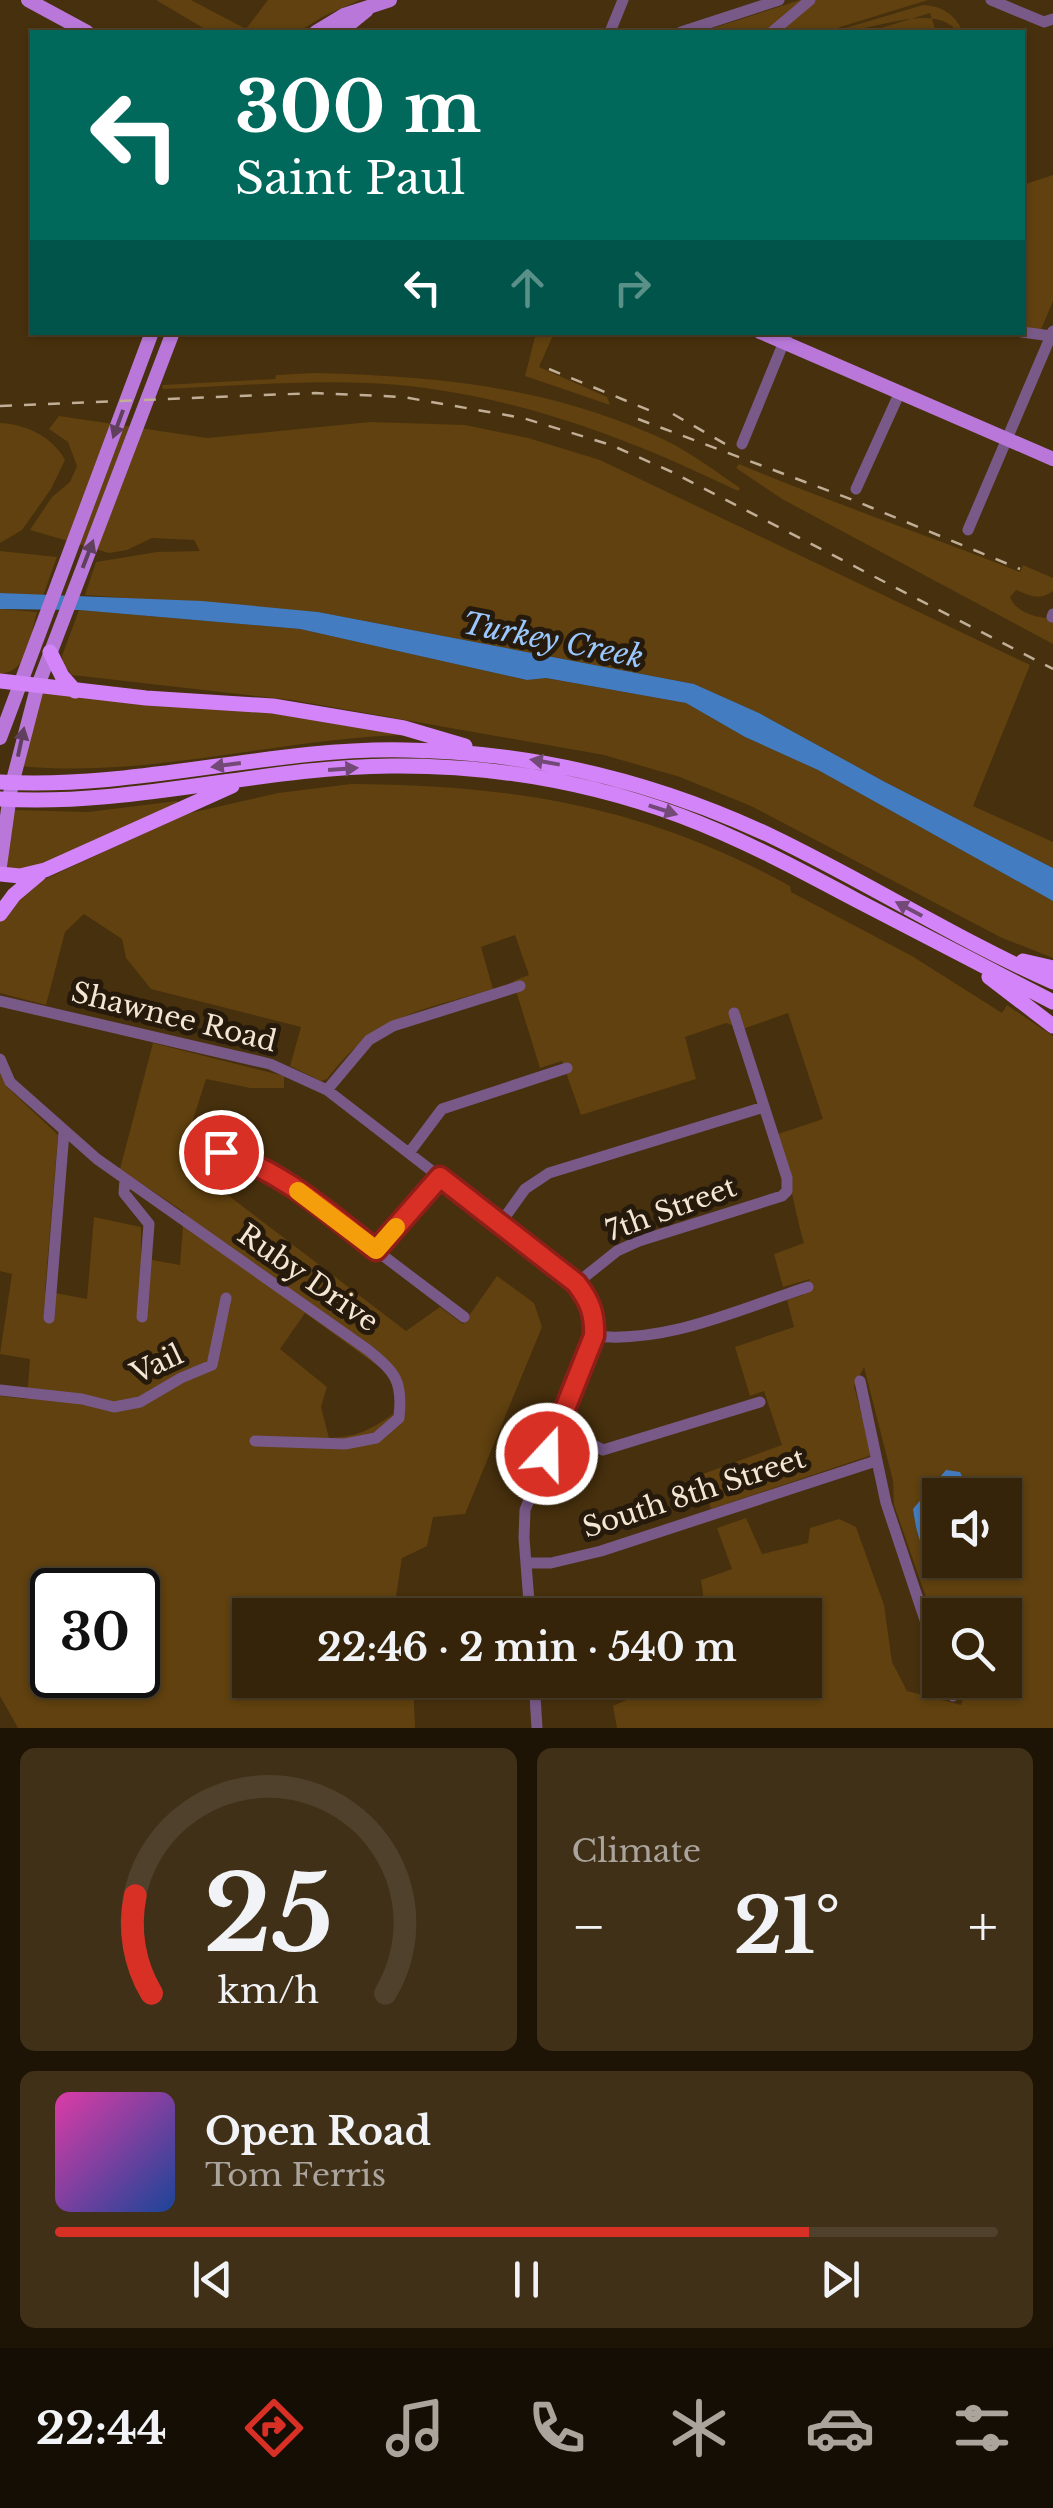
<!DOCTYPE html>
<meta charset="utf-8">
<style>
body{margin:0;font-family:"Libre Baskerville",serif;background:#403018;color:#f1f3f6;height:100vh;display:flex;flex-direction:column;font-size:38px;white-space:nowrap}
*{box-sizing:border-box;margin:0}
p{font-size:32px;color:#aaa49c}
.icon{flex:none;width:55px;height:55px;fill:none;stroke:currentColor;stroke-width:2;stroke-linecap:round;stroke-linejoin:round}
.map{position:relative;height:1728px;overflow:hidden}
.drawer{display:flex;flex-direction:column;gap:20px;padding:20px;background:#1d1406;flex:1}
.drawer>*{flex:none}
.hud{position:absolute;left:30px;top:30px;width:995px;height:305px;border-radius:0px;box-shadow:0 2px 8px #0004,0 0 0 2px #4f412b;background:#00695c;color:#fff;overflow:hidden}
.buttons{position:absolute;left:922px;top:1478px;display:grid;gap:20px}
.buttons a{display:grid;place-items:center;width:100px;height:100px;border-radius:0px;background:#35240a;box-shadow:0 2px 8px #0004,0 0 0 2px #4f412b;font-size:50px}
.speed{position:absolute;left:30px;top:1568px;display:flex;gap:20px;font-size:50px;font-weight:700;text-align:center}
.speed>*{display:grid;place-content:center;width:130px;height:130px;border-radius:50%;background:#35240a;box-shadow:0 2px 8px #0004,0 0 0 2px #4f412b;line-height:1}
.speed .limit{border:5px solid #111;border-radius:15px;background:#fff;color:#111}
.pin{position:absolute;display:grid;place-items:center;width:85px;height:85px;color:#fff;margin:-42px;border:5px solid #fff;border-radius:50%;box-shadow:0 2px 10px #0007}
.me{position:absolute;width:110px;margin:-55px;rotate:21deg;stroke-linejoin:round;filter:drop-shadow(0 0 8px #0008)}
.turn{display:flex;align-items:center;gap:35px;height:210px;padding:0 40px;font-size:45px}
.turn .icon{width:130px;height:130px;stroke-width:2.5}
.turn b{display:block;font-size:70px;line-height:85px}
.lanes{display:flex;align-items:center;height:95px;padding:0 40px;background:#0003;justify-content:center;gap:50px;direction:ltr}
.lanes .off{opacity:.35}
.big{font-size:75px;font-weight:700;line-height:1.1}
.drawer .widget{flex:1;display:flex;flex-direction:column;justify-content:center;gap:15px;min-width:0;padding:0 35px;border-radius:15px;background:#403018}
.drawer .dial{align-items:center;gap:0}
.dial svg{height:260px;overflow:visible;fill:none;stroke:#4f412b;stroke-width:7;stroke-linecap:round;text-anchor:middle}
.dial text{fill:#f1f3f6;stroke:none}
.song{display:flex;align-items:center;gap:30px}
.cover{width:120px;height:120px;border-radius:15px;background:linear-gradient(135deg,hsl(320 70% 55%),hsl(220 70% 35%))}
.played{height:10px;border-radius:5px;background:linear-gradient(90deg,#d93025 80%,#4f412b 80%)}
.keys{display:flex;justify-content:space-around;direction:ltr}
.heat{display:flex;justify-content:space-between;align-items:center;font-size:55px;direction:ltr}
.drawer .tiles{flex:1;display:grid;gap:20px;grid-template-columns:1fr 1fr}
.widget:last-child{grid-column:span 2}
.trip{position:absolute;left:232px;top:1598px;width:590px;height:100px;border-radius:0px;background:#35240a;box-shadow:0 2px 8px #0004,0 0 0 2px #4f412b;font-weight:700;line-height:100px;text-align:center}
.menu{display:flex;height:160px;justify-content:space-around;align-items:center;background:#150e04;color:#aaa49c}
.menu .icon{width:70px;height:70px}
.menu .current{color:#d93025}
.menu b{font-size:45px;color:#f1f3f6}
.map>svg:first-child{display:block}
</style>
<div class="map">
<svg width="1053" height="1728" viewBox="0 0 1053 1728">
<rect width="100%" height="100%" fill="#47300d"/>
<path fill="#60410f" fill-rule="evenodd" d="M156 0H191L246 29 268 0H360L324 16 298 32H210Z
M800 0H928L824 32H701Z
M923 5C942 6 955 14 963 32H958C933 0 872 33 832 32Z
M930 13 936 32H868Z
M1053 175V301L1040 332 1023 326V185Z
M536 333H554L539 367 607 397 610 405 525 376Z
M315 373C435 376 542 386 654 435 685 448 712 469 740 488L738 491C629 438 520 397 399 385 321 378 241 386 163 389L162 385 275 379 276 375Z
M59 416 207 438 370 422 465 425 528 438 600 460 1030 665 973 806 1053 842V868L885 782 759 713 694 684 318 612 85 595 96 562 157 552 200 551 194 540 152 538 127 550 109 553 30 530 52 497 70 482 77 466 68 442 49 429Z
M0 423C26 424 53 437 65 460L51 489 22 530 0 543Z
M739 464C832 503 927 535 1020 572L1023 565 1053 578V591C1039 601 1031 596 1016 590L1010 597C1016 613 1037 618 1053 619V644L782 499 736 468Z
M0 551 57 557 43 596 0 593Z
M0 609 37 612C30 635 30 671 0 674Z
M79 610 300 629 527 680 545 678 686 703 745 737 818 770 1053 901V958L1000 937 751 806 680 777 604 755 292 700 72 675 63 664 62 656Z
M42 693 218 704 404 735C276 739 147 779 20 766Z
M351 784C515 785 645 806 790 886L791 892 912 956 1002 1013 1007 1005 1053 1036V1728H617L613 1706 642 1693 638 1680H805V1615H706L701 1580 732 1569 717 1528 746 1518 762 1554 808 1543 810 1528 839 1519 856 1527 884 1605 892 1662 907 1691 961 1705 965 1694 960 1680H1005V1615H940V1631L935 1623 894 1505 893 1481 864 1367 854 1386 872 1455 711 1509 700 1475 782 1445 764 1391 750 1396 735 1347 794 1327 787 1300 803 1295 810 1279 783 1287 774 1254 804 1243C793 1206 789 1171 778 1134L823 1119 788 1013 743 1029 726 1023 685 1037 696 1079 581 1115 562 1061 540 1068 513 981 529 975 515 935 481 947 493 989C420 1011 377 1014 327 1079L321 1081 290 1066 301 1027 151 989 126 958 122 939 84 914 65 932 46 1005 0 993V921L30 886 186 814 278 793ZM947 1470 965 1483 961 1495H1005V1560H954L951 1564C930 1562 925 1551 917 1533Z
M177 801 178 805 34 868 10 870 6 866 14 810 88 812Z
M153 1043 284 1076V1088H250L206 1079 185 1145 220 1156 211 1188 229 1196 406 1331 440 1307 463 1324 497 1276 534 1303 542 1327 465 1514 433 1517 427 1546 402 1558 393 1615H250V1680H413L415 1728H18L0 1696V1396L27 1399 30 1359 0 1354 12 1274 0 1271V1073L6 1086 58 1135 45 1291 87 1299 94 1217 141 1227V1258L180 1265 184 1212 120 1169ZM305 1313 386 1372 396 1394 393 1414C371 1430 356 1437 329 1438L321 1407 327 1387 280 1349ZM52 1590H138V1675H52Z"/>
<path fill="#437cc0" d="M0 593 202 601 318 612 694 684 759 713 885 782 1053 868V901L818 770 745 737 686 703 546 678 527 680 300 629 79 610 0 609Z
M946 1470 960 1472 965 1483 961 1495H940V1560H954L951 1564C921 1562 917 1535 913 1509Z"/>
<g fill="none" stroke-linecap="round" stroke-linejoin="round">
<path stroke="#785988" stroke-width="11" d="M991 0 1044 22 1053 19
M610 32 623 0
M681 32 779 0
M772 32 810 0
M1022 332 1051 336
M742 444 788 332
M856 489 900 392
M968 530 1053 331
M1052 617 1053 614
M0 1001 270 1064 327 1090 577 1283C590 1301 594 1314 594 1336L525 1510 524 1538 530 1615
M0 1059 10 1082 97 1159 368 1350C396 1373 403 1381 399 1418L376 1438 345 1444 255 1441
M327 1090 369 1040 393 1026 520 986
M190 1142 252 1161 274 1173 464 1317
M409 1153 442 1109 567 1068
M125 1180 124 1193 149 1224 142 1317
M500 1224 525 1189 549 1173 764 1107
M376 1250 440 1177
M577 1283 617 1251 639 1241 782 1196 787 1191V1178L734 1013
M49 1318 64 1132
M594 1336C667 1344 739 1309 808 1287
M860 1381 886 1503 925 1620 940 1650
M0 1390 82 1399 114 1407 140 1402 181 1378 212 1365 226 1298
M558 1427 603 1450 760 1402
M526 1563H551L601 1551 876 1461
M706 1615 784 1604
M534 1680 537 1728
M949 1680 953 1696"/>
<path stroke="#b978d9" stroke-width="14" d="M28 0 87 32
M316 32 344 15 390 0
M340 32 367 10
M760 332 1053 459
M0 738 152 332
M0 866 11 788 37 688 173 332"/>
<path stroke="#d384f9" stroke-width="15" d="M50 652 62 676 75 691
M0 681 146 698 273 706 404 728 465 746
M0 782C137 790 270 747 406 750 534 752 656 782 771 836 867 882 956 939 1053 982
M0 799C132 807 260 767 391 766 489 765 589 782 681 816 742 839 800 870 858 901 923 935 988 969 1053 1002
M0 874 20 876 45 870 232 786
M0 914 14 895 39 874
M1023 961 1053 968
M989 977 1053 1026"/>
<path stroke="#c0ae97" stroke-width="2.5" stroke-dasharray="12 12" stroke-linecap="butt" d="M549 369 651 411
M0 406 315 393 403 397 523 418 611 445 672 472 1053 669
M673 414 727 445
M638 419 853 500 1020 569"/>
</g>
<defs><path id="oneway-solid" d="M-6-.8H1V-3.2L6.5 0L1 3.2V.8H-6Z" transform="scale(2.5)"/></defs>
<g fill="#60405e">
<use href="#oneway-solid" transform="translate(118 424) rotate(110)"/>
<use href="#oneway-solid" transform="translate(88 554) rotate(-69)"/>
<use href="#oneway-solid" transform="translate(21 742) rotate(-78)"/>
</g>
<g fill="#734a77">
<use href="#oneway-solid" transform="translate(545 762) rotate(-170)"/>
<use href="#oneway-solid" transform="translate(226 765) rotate(172)"/>
<use href="#oneway-solid" transform="translate(343 769) rotate(-4)"/>
<use href="#oneway-solid" transform="translate(663 810) rotate(18)"/>
<use href="#oneway-solid" transform="translate(909 909) rotate(-152)"/>
</g>
<g fill="none" stroke-linecap="round" stroke-linejoin="round">
<g stroke="#8d1f18" stroke-width="25">
<path id="route" d="M221 1152C281 1170 327 1212 376 1250L440 1177 576 1283C590 1301 595 1314 594 1336L547 1454"/>
</g>
<use href="#route" stroke="#d93025" stroke-width="18"/>
<path stroke="#f59e0b" stroke-width="18" d="M298 1191 376 1250 396 1227"/>
</g>
<g text-anchor="middle" dominant-baseline="central" stroke-width="10" stroke-linejoin="round" paint-order="stroke">
<g font-size="28" fill="#f5e6d4" stroke="#251a0c">
<text transform="translate(174 1017) rotate(14)">Shawnee Road</text>
<text transform="translate(671 1209) rotate(-20)">7th Street</text>
<text transform="translate(308 1278) rotate(35)">Ruby Drive</text>
<text transform="translate(157 1364) rotate(-25)">Vail</text>
<text transform="translate(694 1493) rotate(-18)">South 8th Street</text>
</g>
<g font-size="30" font-style="italic" fill="#9ac7fd" stroke="#251a0c">
<text transform="translate(553 640) rotate(11)">Turkey Creek</text>
</g>
</g>
</svg>
<div class="buttons">
<a><svg class="icon" aria-label="sound" viewBox="0 0 24 24"><path d="M4 9h4l5-4v14l-5-4H4zM17 9q2 3 0 6"/></svg></a>
<a><svg class="icon" aria-label="search" viewBox="0 0 24 24"><circle cx="10" cy="10" r="6"/><path d="M15 15l6 6"/></svg></a>
</div>
<div class="speed"><div class="limit">30</div></div>
<div class="pin" style="left:221px;top:1152px;background:#d93025"><svg class="icon" aria-label="arrive" viewBox="0 0 24 24"><path d="M6 21V4h12l-3 4 3 4H6"/></svg></div>
<svg class="me" style="left:547px;top:1454px" viewBox="-20 -20 40 40"><circle r="17" fill="#d93025" stroke="#fff" stroke-width="3"/><path d="M0-11L8 9 0 5-8 9z" fill="#fff"/></svg>
<div class="trip">22:46 · 2 min · 540 m</div>
<div class="hud">
<div class="turn"><svg class="icon" aria-label="left" viewBox="0 0 24 24"><path d="M17 20v-9H6M10 6l-5 5 5 5"/></svg><div><b>300 m</b>Saint Paul</div></div>
<div class="lanes"><svg class="icon" aria-label="left" viewBox="0 0 24 24"><path d="M17 20v-9H6M10 6l-5 5 5 5"/></svg><svg class="icon off" aria-label="ahead" viewBox="0 0 24 24"><path d="M12 20V5M6 11l6-6 6 6"/></svg><svg class="icon off" aria-label="right" viewBox="0 0 24 24"><path d="M7 20v-9h11M14 6l5 5-5 5"/></svg></div>
</div>
</div>
<section class="drawer">
<div class="tiles">
<div class="widget dial"><svg viewBox="0 0 100 80">
<path d="M14 69A42 42 0 1 1 86 69"/>
<path d="M14 69A42 42 0 0 1 9 39" stroke="#d93025"/>
<text x="50" y="56" font-size="32" font-weight="700">25</text>
<text x="50" y="72" font-size="11">km/h</text>
</svg></div>
<div class="widget"><p>Climate</p>
<div class="heat"><a>−</a><b class="big">21°</b><a>+</a></div>
</div>
<div class="widget">
<div class="song"><i class="cover"></i><div><b>Open Road</b><p>Tom Ferris</p></div></div>
<div class="played"></div>
<div class="keys"><svg class="icon" aria-label="previous" viewBox="0 0 24 24"><path d="M18 5L8 12l10 7zM5 5v14"/></svg><svg class="icon" aria-label="pause" viewBox="0 0 24 24"><path d="M8 5v14M16 5v14"/></svg><svg class="icon" aria-label="next" viewBox="0 0 24 24"><path d="M6 5l10 7-10 7zM19 5v14"/></svg></div>
</div>
</div>
</section>
<nav class="menu">
<b>22:44</b>
<svg class="icon current" aria-label="directions" viewBox="0 0 24 24"><path d="M12 3l9 9-9 9-9-9zM9 14v-3h6M13 9l2 2-2 2"/></svg>
<svg class="icon" aria-label="music" viewBox="0 0 24 24"><path d="M9 18V5l10-2v13"/><circle cx="6" cy="18" r="3"/><circle cx="16" cy="16" r="3"/></svg>
<svg class="icon" aria-label="phone" viewBox="0 0 24 24"><path d="M5 4h4l2 5-3 2q2 4 5 5l2-3 5 2v4C11 20 4 13 5 4z"/></svg>
<svg class="icon" aria-label="climate" viewBox="0 0 24 24"><path d="M12 3v18M4 7l16 10M4 17L20 7"/></svg>
<svg class="icon" aria-label="car" viewBox="0 0 24 24"><path d="M5 17H2v-5l4-1 3-4h7l3 4 3 1v5h-3M9 17h6M6 11h13"/><circle cx="7" cy="17" r="2"/><circle cx="17" cy="17" r="2"/></svg>
<svg class="icon" aria-label="filters" viewBox="0 0 24 24"><path d="M4 7h16M4 17h16"/><circle cx="9" cy="7" r="2"/><circle cx="15" cy="17" r="2"/></svg>
</nav>
